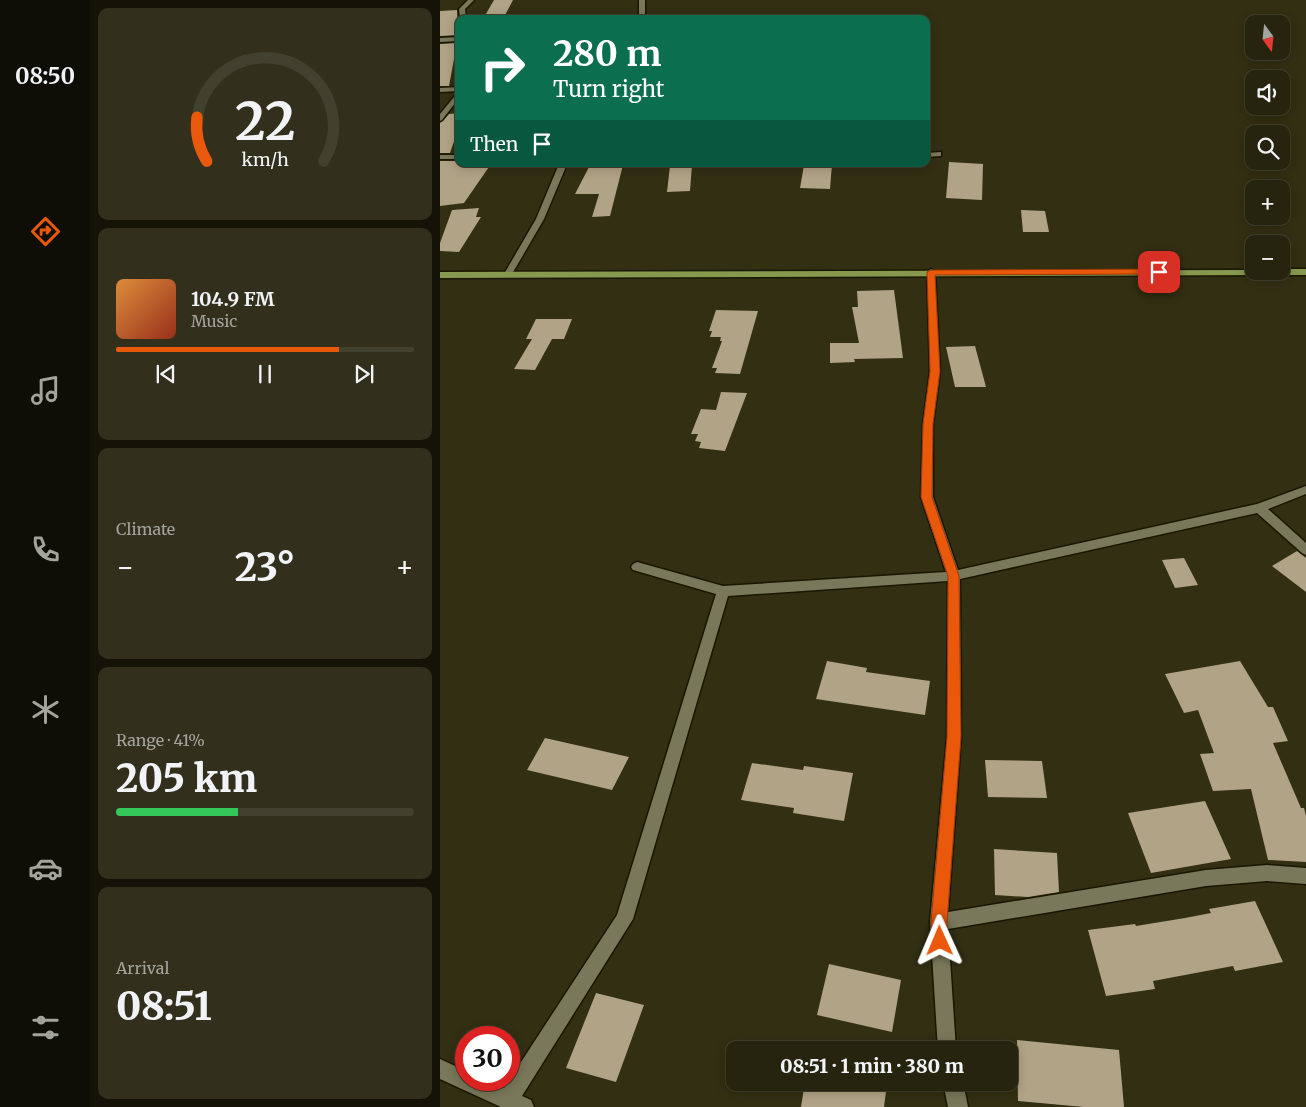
<!DOCTYPE html>
<meta charset="utf-8">
<style>
body{margin:0;font-family:Merriweather,serif;background:#322f1c;color:#f1f3f6;height:100vh;display:flex;flex-direction:column;font-size:19px;white-space:nowrap}
*{box-sizing:border-box;margin:0}
p{font-size:16px;color:#a4a49e}
.icon{flex:none;width:28px;height:28px;fill:none;stroke:currentColor;stroke-width:2;stroke-linecap:round;stroke-linejoin:round}
.map{position:relative;flex:1;overflow:hidden}
.drawer{display:flex;flex-direction:column;gap:8px;padding:8px;background:#151308;width:350px}
.drawer>*{flex:none}
.guide{position:absolute;left:15px;top:15px;width:475px;height:152px;border-radius:10px;box-shadow:0 2px 12px #0003,0 0 0 1px #42402e;background:#0b6e4f;color:#fff;overflow:hidden}
.needle{width:32px;rotate:165deg}
.buttons{position:absolute;left:805px;top:15px;display:grid;gap:10px}
.buttons a{display:grid;place-items:center;width:45px;height:45px;border-radius:10px;background:#26230e;box-shadow:0 2px 12px #0003,0 0 0 1px #42402e;font-size:25px}
.speed{position:absolute;left:15px;top:1026px;display:flex;gap:10px;font-size:25px;font-weight:700;text-align:center}
.speed>*{display:grid;place-content:center;width:65px;height:65px;border-radius:50%;background:#26230e;box-shadow:0 2px 12px #0003,0 0 0 1px #42402e;line-height:1}
.speed .limit{border:8px solid #d22;background:#fff;color:#111}
.pin{position:absolute;display:grid;place-items:center;width:42px;height:42px;color:#fff;margin:-21px;border-radius:10px;box-shadow:0 2px 8px #0006}
.me{position:absolute;width:55px;margin:-28px;rotate:359deg;stroke-linejoin:round;filter:drop-shadow(0 0 4px #0008)}
.turn{display:flex;align-items:center;gap:18px;height:105px;padding:0 15px;font-size:22px}
.turn .icon{width:65px;height:65px;stroke-width:2.5}
.turn b{display:block;font-size:35px;line-height:42px}
.then{display:flex;align-items:center;height:48px;padding:0 15px;background:#0003;gap:10px;font-size:19px}
.big{font-size:38px;font-weight:800;line-height:1.1}
.drawer .tile{flex:1;display:flex;flex-direction:column;justify-content:center;gap:8px;min-width:0;padding:0 18px;border-radius:10px;background:#322f1c}
.drawer .dial{align-items:center;gap:0}
.dial svg{height:130px;overflow:visible;fill:none;stroke:#42402e;stroke-width:7;stroke-linecap:round;text-anchor:middle}
.dial text{fill:#f1f3f6;stroke:none}
.song{display:flex;align-items:center;gap:15px}
.cover{width:60px;height:60px;border-radius:8px;background:linear-gradient(135deg,hsl(30 70% 55%),hsl(10 70% 35%))}
.played{height:5px;border-radius:2px;background:linear-gradient(90deg,#ea580c 75%,#42402e 75%)}
.keys{display:flex;justify-content:space-around;direction:ltr}
.heat{display:flex;justify-content:space-between;align-items:center;font-size:28px;direction:ltr}
.charge{height:8px;border-radius:4px;background:linear-gradient(90deg,#34c759 41%,#42402e 0)}
.trip{position:absolute;left:286px;top:1041px;width:292px;height:50px;border-radius:10px;background:#26230e;box-shadow:0 2px 12px #0003,0 0 0 1px #42402e;font-weight:800;line-height:50px;text-align:center}
main{display:flex;flex:1;min-height:0}
.tabs{display:flex;flex-direction:column;width:90px;justify-content:space-around;align-items:center;background:#0f0e06;color:#a4a49e}
.tabs .icon{width:35px;height:35px}
.tabs .current{color:#ea580c}
.tabs b{font-size:22px;color:#f1f3f6}
.map>svg:first-child{display:block}
</style>
<main>
<nav class="tabs">
<b>08:50</b>
<svg class="icon current" aria-label="directions" viewBox="0 0 24 24"><path d="M12 3l9 9-9 9-9-9zM9 14v-3h6M13 9l2 2-2 2"/></svg>
<svg class="icon" aria-label="music" viewBox="0 0 24 24"><path d="M9 18V5l10-2v13"/><circle cx="6" cy="18" r="3"/><circle cx="16" cy="16" r="3"/></svg>
<svg class="icon" aria-label="phone" viewBox="0 0 24 24"><path d="M5 4h4l2 5-3 2q2 4 5 5l2-3 5 2v4C11 20 4 13 5 4z"/></svg>
<svg class="icon" aria-label="climate" viewBox="0 0 24 24"><path d="M12 3v18M4 7l16 10M4 17L20 7"/></svg>
<svg class="icon" aria-label="car" viewBox="0 0 24 24"><path d="M5 17H2v-5l4-1 3-4h7l3 4 3 1v5h-3M9 17h6M6 11h13"/><circle cx="7" cy="17" r="2"/><circle cx="17" cy="17" r="2"/></svg>
<svg class="icon" aria-label="filters" viewBox="0 0 24 24"><path d="M4 7h16M4 17h16"/><circle cx="9" cy="7" r="2"/><circle cx="15" cy="17" r="2"/></svg>
</nav>
<section class="drawer">
<div class="tile dial"><svg viewBox="0 0 100 80">
<path d="M14 69A42 42 0 1 1 86 69"/>
<path d="M14 69A42 42 0 0 1 8 42" stroke="#ea580c"/>
<text x="50" y="56" font-size="32" font-weight="700">22</text>
<text x="50" y="72" font-size="11">km/h</text>
</svg></div>
<div class="tile">
<div class="song"><i class="cover"></i><div><b>104.9 FM</b><p>Music</p></div></div>
<div class="played"></div>
<div class="keys"><svg class="icon" aria-label="previous" viewBox="0 0 24 24"><path d="M18 5L8 12l10 7zM5 5v14"/></svg><svg class="icon" aria-label="pause" viewBox="0 0 24 24"><path d="M8 5v14M16 5v14"/></svg><svg class="icon" aria-label="next" viewBox="0 0 24 24"><path d="M6 5l10 7-10 7zM19 5v14"/></svg></div>
</div>
<div class="tile"><p>Climate</p>
<div class="heat"><a>−</a><b class="big">23°</b><a>+</a></div>
</div>
<div class="tile"><p>Range · 41%</p><b class="big">205 km</b><div class="charge"></div></div>
<div class="tile"><p>Arrival</p><b class="big">08:51</b></div>
</section>
<div class="map">
<svg width="866" height="1107" viewBox="0 0 866 1107">
<rect width="100%" height="100%" fill="#322f13"/>
<path fill="#b1a385" d="M54 0H73L63 19H43Z
M17 10 18 35 0 36V11Z
M17 43 9 86H0V44Z
M19 113V127L10 153H0V123L9 114Z
M0 161H19V164H51L24 203 0 206Z
M509 162 543 164 542 200 506 198Z
M169 164 183 165 170 216 152 217 159 194H135L149 167 168 166Z
M392 164 390 189 360 188 364 165Z
M252 165 250 191 227 192 230 166Z
M39 208 36 217H41L19 252 0 251V243L12 210Z
M581 210 605 211 609 232H583Z
M454 290 463 358 414 359 415 362 390 363V343H419L412 307H418L417 291Z
M276 310 318 311 300 374 275 373 277 368H272L282 341H280L281 337H270L272 331H269Z
M96 319H132L124 339H112L95 370 74 369 92 339H86Z
M535 346 546 387H515L506 347Z
M281 392 307 393 285 451 259 448 261 442 255 441 258 434H251L261 409 276 410Z
M857 551 866 558V592L832 566Z
M744 558 758 585 735 588 722 560Z
M387 661 427 668 426 672 490 681 485 715 376 699Z
M800 661 828 707H833L848 741 833 743 861 808H864L866 816V862L828 860 811 789 773 791 760 754 774 753 758 710 744 713 725 674Z
M105 738 189 757 172 790 87 770Z
M545 760 602 761 607 798 548 797Z
M312 763 363 770 364 766 413 773 404 821 353 813 354 808 301 800Z
M765 801 791 859 711 873 688 813Z
M554 849 617 853 619 892 588 897 555 895Z
M815 901 843 962 795 971 793 966 713 981 715 989 666 996 648 930 695 924 696 926 745 918 771 913 769 909Z
M389 964 461 980 452 1032 377 1015Z
M156 993 204 1005 176 1082 126 1068Z
M577 1040 679 1050 684 1107H644L578 1101Z
M365 1082 447 1084 444 1107H361Z"/>
<g fill="none" stroke-linecap="round" stroke-linejoin="round">
<g stroke="#1a1700" stroke-width="3">
<path id="street" d="M28 0H34L25 9 26 19H20L19 9Z
M199 0H205V19H199Z
M19 37V41L0 42V38Z
M19 87V91L0 92V88Z
M19 91V98L2 120 0 121V114Z
M501 152V156L486 157V153Z
M0 155H19V159H0Z
M119 164H127L104 219 72 274 68 277 65 276 64 274 96 219Z
M491 269 495 272 500 371 493 424V497L518 570 817 504 866 486V494L828 509 866 543V555L862 553 817 513 520 579 521 737 508 912 766 870 827 865 866 868V884L827 881 766 886 508 929 516 1050H498L490 922 507 737 508 581 288 596 193 919 82 1096 91 1100 94 1107H61L0 1079V1059L26 1071V1080H46L64 1088 177 915 276 594 193 570 191 567 193 564 197 562 283 586 506 572 481 497 483 424 490 371 487 272Z
M503 1082H523L528 1107H508Z"/>
</g>
<g stroke="#1a1700" stroke-width="3">
<path id="primary" d="M841 269H866V275L0 278V272L814 270V271H841Z"/>
</g>
<use href="#street" fill="#7a785a" fill-rule="evenodd"/>
<use href="#primary" fill="#87994f" fill-rule="evenodd"/>
</g>
<path fill="#ea580c" stroke="#983908" d="M719 269 721 270V274L495 275 500 371 493 424 492 497 519 576 521 737 507 922 508 941 506 947 500 949 495 947 492 941 491 922 507 737 508 576 481 497 483 424 490 371 487 272 491 270Z"/>
</svg>
<div class="buttons">
<a><svg class="needle" viewBox="-14 -14 28 28"><path d="M0-13l5 13h-10z" fill="#e53935"/><path d="M0 13l5-13h-10z" fill="#a4a49e"/></svg></a>
<a><svg class="icon" aria-label="sound" viewBox="0 0 24 24"><path d="M4 9h4l5-4v14l-5-4H4zM17 9q2 3 0 6"/></svg></a>
<a><svg class="icon" aria-label="search" viewBox="0 0 24 24"><circle cx="10" cy="10" r="6"/><path d="M15 15l6 6"/></svg></a>
<a>+</a>
<a>−</a>
</div>
<div class="speed"><div class="limit">30</div></div>
<div class="pin" style="left:719px;top:272px;background:#d93025"><svg class="icon" aria-label="arrive" viewBox="0 0 24 24"><path d="M6 21V4h12l-3 4 3 4H6"/></svg></div>
<svg class="me" style="left:500px;top:941px" viewBox="-20 -20 40 40"><path d="M0-17L14 15 0 8-14 15z" fill="#ea580c" stroke="#fff" stroke-width="4"/></svg>
<div class="trip">08:51 · 1 min · 380 m</div>
<div class="guide">
<div class="turn"><svg class="icon" aria-label="right" viewBox="0 0 24 24"><path d="M7 20v-9h11M14 6l5 5-5 5"/></svg><div><b>280 m</b>Turn right</div></div>
<div class="then">Then<svg class="icon" aria-label="arrive" viewBox="0 0 24 24"><path d="M6 21V4h12l-3 4 3 4H6"/></svg></div>
</div>
</div>
</main>
